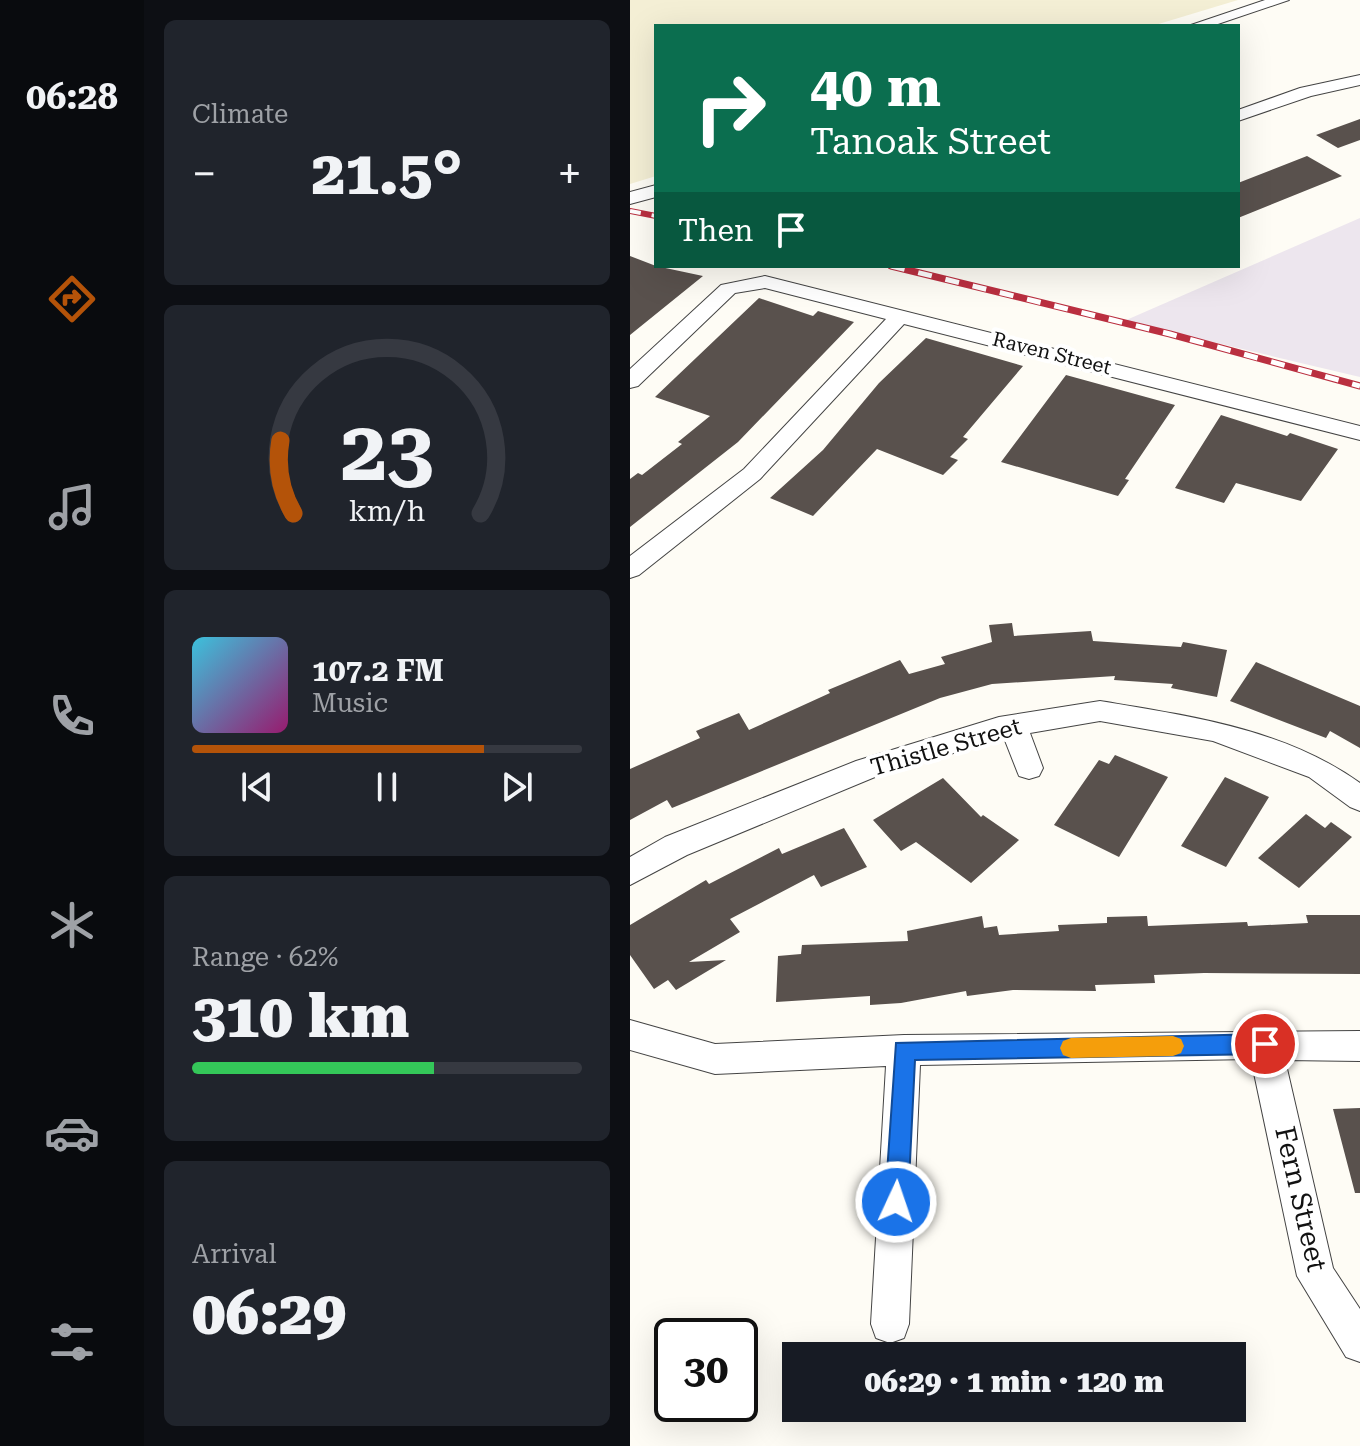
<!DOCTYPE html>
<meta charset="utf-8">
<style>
body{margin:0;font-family:"Roboto Serif",serif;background:#20242c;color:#f1f3f6;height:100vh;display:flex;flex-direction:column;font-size:30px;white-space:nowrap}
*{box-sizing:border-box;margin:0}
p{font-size:26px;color:#9ea1a6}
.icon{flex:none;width:44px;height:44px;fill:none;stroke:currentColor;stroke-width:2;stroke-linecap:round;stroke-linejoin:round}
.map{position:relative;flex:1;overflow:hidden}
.details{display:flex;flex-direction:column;gap:20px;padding:20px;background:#0d0f14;width:486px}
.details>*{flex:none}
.banner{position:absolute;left:24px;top:24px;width:586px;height:244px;border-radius:0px;box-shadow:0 8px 32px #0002;background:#0b6e4f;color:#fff;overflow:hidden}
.speed{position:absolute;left:24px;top:1318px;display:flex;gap:16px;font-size:40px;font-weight:700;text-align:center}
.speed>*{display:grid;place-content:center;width:104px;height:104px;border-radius:50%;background:#171b24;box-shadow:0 8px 32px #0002;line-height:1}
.speed .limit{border:4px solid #111;border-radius:12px;background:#fff;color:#111}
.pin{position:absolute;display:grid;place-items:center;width:68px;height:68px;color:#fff;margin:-34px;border:4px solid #fff;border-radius:50%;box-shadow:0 2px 8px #0007}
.me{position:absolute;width:88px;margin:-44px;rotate:3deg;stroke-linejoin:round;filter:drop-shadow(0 0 6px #0008)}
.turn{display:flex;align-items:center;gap:28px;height:168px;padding:0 24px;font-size:36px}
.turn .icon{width:104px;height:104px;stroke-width:2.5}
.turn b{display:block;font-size:56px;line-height:68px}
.then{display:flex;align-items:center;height:76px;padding:0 24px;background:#0003;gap:16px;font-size:30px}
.big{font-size:60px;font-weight:800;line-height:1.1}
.details .card{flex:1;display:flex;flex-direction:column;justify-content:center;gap:12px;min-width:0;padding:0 28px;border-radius:12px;background:#20242c}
.details .dial{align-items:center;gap:0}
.dial svg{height:208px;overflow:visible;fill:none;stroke:#363941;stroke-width:7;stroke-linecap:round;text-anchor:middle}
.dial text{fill:#f1f3f6;stroke:none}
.song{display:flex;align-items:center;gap:24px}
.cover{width:96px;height:96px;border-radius:12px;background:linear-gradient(135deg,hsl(190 70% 55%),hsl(320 70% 35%))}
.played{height:8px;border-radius:4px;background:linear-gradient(90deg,#b45309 75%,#363941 75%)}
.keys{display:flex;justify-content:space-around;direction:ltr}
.heat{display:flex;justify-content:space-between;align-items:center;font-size:44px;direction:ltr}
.charge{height:12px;border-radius:6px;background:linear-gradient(90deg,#34c759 62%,#363941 0)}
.trip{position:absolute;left:152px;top:1342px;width:464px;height:80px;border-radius:0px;background:#171b24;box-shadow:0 8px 32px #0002;font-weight:800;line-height:80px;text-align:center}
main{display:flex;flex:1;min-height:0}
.dock{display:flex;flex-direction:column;width:144px;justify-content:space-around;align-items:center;background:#090b0e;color:#9ea1a6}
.dock .icon{width:56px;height:56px}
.dock .selected{color:#b45309}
.dock b{font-size:36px;color:#f1f3f6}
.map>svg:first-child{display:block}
</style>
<main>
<nav class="dock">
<b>06:28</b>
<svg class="icon selected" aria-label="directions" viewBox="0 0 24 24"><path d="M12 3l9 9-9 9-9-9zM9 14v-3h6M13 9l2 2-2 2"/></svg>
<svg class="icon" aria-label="music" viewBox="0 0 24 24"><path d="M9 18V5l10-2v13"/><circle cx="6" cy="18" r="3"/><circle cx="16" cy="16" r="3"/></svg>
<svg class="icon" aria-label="phone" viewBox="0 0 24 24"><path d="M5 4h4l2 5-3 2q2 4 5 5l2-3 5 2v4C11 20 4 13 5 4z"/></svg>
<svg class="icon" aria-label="climate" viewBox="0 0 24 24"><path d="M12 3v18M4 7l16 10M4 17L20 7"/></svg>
<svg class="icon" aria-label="car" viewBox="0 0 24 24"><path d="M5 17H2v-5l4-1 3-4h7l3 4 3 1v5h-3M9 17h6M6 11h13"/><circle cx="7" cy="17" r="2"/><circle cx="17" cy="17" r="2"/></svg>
<svg class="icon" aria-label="filters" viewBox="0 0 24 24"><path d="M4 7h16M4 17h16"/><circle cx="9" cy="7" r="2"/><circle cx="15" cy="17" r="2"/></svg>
</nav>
<section class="details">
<div class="card"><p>Climate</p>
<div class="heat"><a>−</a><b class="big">21.5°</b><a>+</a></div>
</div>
<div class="card dial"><svg viewBox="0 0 100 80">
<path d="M14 69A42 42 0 1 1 86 69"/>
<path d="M14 69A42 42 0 0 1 9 41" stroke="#b45309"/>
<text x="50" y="56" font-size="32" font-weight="700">23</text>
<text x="50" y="72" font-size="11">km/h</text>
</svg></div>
<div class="card">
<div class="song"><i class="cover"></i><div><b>107.2 FM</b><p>Music</p></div></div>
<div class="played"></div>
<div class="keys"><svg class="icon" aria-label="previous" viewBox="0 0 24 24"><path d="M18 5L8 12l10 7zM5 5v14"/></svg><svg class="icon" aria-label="pause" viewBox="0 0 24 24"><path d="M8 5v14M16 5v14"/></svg><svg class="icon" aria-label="next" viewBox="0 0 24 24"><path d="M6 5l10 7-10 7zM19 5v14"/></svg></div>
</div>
<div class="card"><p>Range · 62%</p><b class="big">310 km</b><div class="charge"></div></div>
<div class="card"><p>Arrival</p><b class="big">06:29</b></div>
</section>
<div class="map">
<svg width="730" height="1446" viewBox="0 0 730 1446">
<rect width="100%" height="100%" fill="#fefcf5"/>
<path fill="#ede6ee" d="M730 218V377L494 321Z"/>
<path fill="#f4efd5" d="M0 0H608L522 26H26V176L0 184Z"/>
<path fill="#59514d" d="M730 119V140L708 148 686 135Z
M677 156 712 176 608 218V183Z
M0 256 26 266 73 276 0 335Z
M129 298 183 316 188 311 224 322 108 442 0 527V479L8 473 12 475 52 444 48 442 80 416 25 397Z
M296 338 393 366 333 437 338 439 320 457 328 460 313 475 247 449 183 516 140 498 193 450 249 383Z
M436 375 545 405 495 479 499 480 488 496 371 462Z
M591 415 657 436 660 433 708 449 671 501 606 483 594 503 545 488Z
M382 623 384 636 461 631 463 641 551 647 553 642 597 650 587 697 541 688 543 684 484 680 485 676 362 684 310 698 42 808 37 800 0 820V769L70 738 66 731 109 713 119 730 200 693 198 690 270 660 279 674 315 664 311 657 362 642 359 625Z
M626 662 730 706V748L700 731 696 738 600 701Z
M485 755 538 777 489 857 424 825 469 760 479 764Z
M595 777 639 797 596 867 551 846Z
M313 778 351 817 353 815 389 840 341 883 286 842 271 851 243 820Z
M676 814 695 828 701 822 722 837 669 888 628 858Z
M214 828 237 867 191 887 184 875 100 919 110 932 59 962 96 960 46 990 38 980 24 989 0 955V925L76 880 79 884 149 848 152 854Z
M676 915H730V974L574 973 524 975 525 983 465 985 466 991 383 990 337 996 336 991 271 1003 240 1005V996L146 1002 148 956 171 954 172 945 278 941 277 931 352 916 354 928 367 926 369 935 429 931 428 925 477 923V917L517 916 518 926 617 922 618 926 678 923Z
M730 1108V1193H725L703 1109Z"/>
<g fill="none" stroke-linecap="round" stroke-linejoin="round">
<g stroke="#444" stroke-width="2">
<path id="minor" d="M635 0H659L582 26H558Z
M730 75V85L681 96 608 121V110L670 88Z
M26 185V197L0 204V192Z
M135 276 730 426V440L274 324 130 479 9 575 0 578V556L114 469 256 319 135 288 105 293 8 386 0 388V369L91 285Z
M470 701C560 716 655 729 730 783V811L720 807 679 777 583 741 470 721 400 733 413 768 409 776 399 779 389 776 374 738 369 739 245 777 57 855 0 885V857L35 837 226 761 369 717Z
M0 1020 85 1044 274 1035 730 1031V1061L655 1060 703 1268 730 1309V1362L716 1357 667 1276 621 1059 290 1065 279 1324 274 1338 260 1343 246 1338 241 1324 256 1066 85 1074 0 1050Z"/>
</g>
<use href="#minor" fill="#fff" fill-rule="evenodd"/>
<g stroke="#ba2f40" stroke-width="6">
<path id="rail-far1" d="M0 211 26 216"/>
</g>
<g stroke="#ba2f40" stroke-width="7">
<path id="rail" d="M261 266 540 334 730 386"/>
</g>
<use href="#rail-far1" stroke="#fff" stroke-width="4" stroke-dasharray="11" stroke-linecap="butt"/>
<use href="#rail" stroke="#fff" stroke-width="5" stroke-dasharray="14" stroke-linecap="butt"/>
</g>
<path fill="#1a73e8" stroke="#114b97" stroke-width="2" d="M635 1034 643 1037 646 1044 643 1051 635 1054 285 1060 278 1202 275 1210 266 1214 258 1210 255 1202 266 1043Z"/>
<path fill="#f59e0b" d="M543 1036 551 1039 554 1046 551 1053 543 1056 441 1058 433 1055 430 1048 433 1041 441 1038Z"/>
<g text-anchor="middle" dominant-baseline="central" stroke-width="8" stroke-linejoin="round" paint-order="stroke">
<g font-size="20" fill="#111" stroke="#fff">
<text transform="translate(422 353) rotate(14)">Raven Street</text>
</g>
<g font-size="24" fill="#111" stroke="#fff">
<text transform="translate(316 747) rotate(-16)">Thistle Street</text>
</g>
<g font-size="28" fill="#111" stroke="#fff">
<text transform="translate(671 1199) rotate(77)">Fern Street</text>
</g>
</g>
</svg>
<div class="speed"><div class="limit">30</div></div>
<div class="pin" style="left:635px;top:1044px;background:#d93025"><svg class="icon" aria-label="arrive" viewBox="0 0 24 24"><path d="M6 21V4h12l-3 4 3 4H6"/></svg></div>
<svg class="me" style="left:266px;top:1202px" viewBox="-20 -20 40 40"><circle r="17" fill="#1a73e8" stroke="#fff" stroke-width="3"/><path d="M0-11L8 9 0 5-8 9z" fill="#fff"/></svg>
<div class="trip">06:29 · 1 min · 120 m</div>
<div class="banner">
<div class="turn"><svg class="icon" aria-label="right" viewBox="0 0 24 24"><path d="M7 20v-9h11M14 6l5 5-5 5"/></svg><div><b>40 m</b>Tanoak Street</div></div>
<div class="then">Then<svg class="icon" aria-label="arrive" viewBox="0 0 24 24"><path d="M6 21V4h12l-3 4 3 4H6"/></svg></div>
</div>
</div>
</main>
